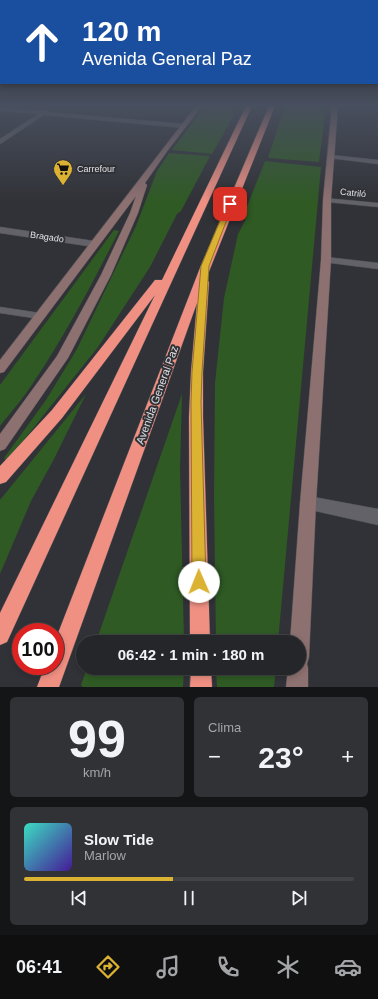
<!DOCTYPE html>
<html lang="es">
<meta charset="utf-8">
<style>
body{margin:0;font-family:Helvetica,sans-serif;background:#313235;color:#f1f3f6;height:100vh;display:flex;flex-direction:column;font-size:15px;white-space:nowrap}
*{box-sizing:border-box;margin:0}
p{font-size:13px;color:#a3a5a8}
.icon{flex:none;width:22px;height:22px;fill:none;stroke:currentColor;stroke-width:2;stroke-linecap:round;stroke-linejoin:round}
.map{position:relative;height:687px;overflow:hidden}
.drawer{display:flex;flex-direction:column;gap:10px;padding:10px;background:#141517;flex:1}
.drawer>*{flex:none}
.top-card{position:absolute;left:0px;top:0px;width:378px;height:84px;box-shadow:0 2px 6px #0003,0 0 0 1px #424346;background:#1a4fa0;color:#fff;overflow:hidden}
.speed{position:absolute;left:12px;top:623px;display:flex;gap:8px;font-size:20px;font-weight:700;text-align:center}
.speed>*{display:grid;place-content:center;width:52px;height:52px;border-radius:50%;background:#252629;box-shadow:0 2px 6px #0003,0 0 0 1px #424346;line-height:1}
.speed .limit{border:6px solid #d22;background:#fff;color:#111}
.pin{position:absolute;display:grid;place-items:center;width:34px;height:34px;color:#fff;margin:-17px;border-radius:8px;box-shadow:0 2px 6px #0006}
.me{position:absolute;width:44px;margin:-22px;rotate:359deg;stroke-linejoin:round;filter:drop-shadow(0 0 3px #0008)}
.turn{display:flex;align-items:center;gap:14px;height:84px;padding:0 16px;font-size:18px}
.turn .icon{width:52px;height:52px;stroke-width:2.5}
.turn b{display:block;font-size:28px;line-height:34px}
.big{font-size:30px;font-weight:800;line-height:1.1}
.drawer .widget{flex:1;display:flex;flex-direction:column;justify-content:center;gap:6px;min-width:0;padding:0 14px;border-radius:6px;background:#313235}
.drawer .dial{align-items:center;gap:0}
.dial b{font-size:52px;line-height:1}
.song{display:flex;align-items:center;gap:12px}
.cover{width:48px;height:48px;border-radius:6px;background:linear-gradient(135deg,hsl(170 70% 55%),hsl(260 70% 35%))}
.played{height:4px;border-radius:2px;background:linear-gradient(90deg,#dcb233 45%,#424346 45%)}
.keys{display:flex;justify-content:space-around;direction:ltr}
.heat{display:flex;justify-content:space-between;align-items:center;font-size:22px;direction:ltr}
.drawer .tiles{flex:1;display:grid;gap:10px;grid-template-columns:1fr 1fr}
.widget:last-child{grid-column:span 2}
.trip{position:absolute;left:76px;top:635px;width:230px;height:40px;border-radius:20px;background:#252629;box-shadow:0 2px 6px #0003,0 0 0 1px #424346;font-weight:800;line-height:40px;text-align:center}
.tab-bar{display:flex;height:64px;justify-content:space-around;align-items:center;background:#0f0f10;color:#a3a5a8}
.tab-bar .icon{width:28px;height:28px}
.tab-bar .current{color:#dcb233}
.tab-bar b{font-size:18px;color:#f1f3f6}
.map>svg:first-child{display:block}
</style>
<div class="map">
<svg width="378" height="687" viewBox="0 0 378 687">
<rect width="100%" height="100%" fill="#313237"/>
<path fill="#2f5a24" d="M205 106H239L212 154 172 150Z
M285 106H326L319 162 268 158Z
M169 153 210 156 181 211 177 214 150 267 98 347 7 461 4 458 46 400 77 349 136 226 157 171Z
M265 161 321 167 278 642H216L214 497 215 383 224 298 238 234 245 221 246 209Z
M114 230 119 231C94 280 66 334 35 380 25 396 12 411 0 426V385Z
M86 394 54 459 31 501 0 574V500Z
M182 394 180 469 184 642H96Z
M87 668H184L183 687H83L81 685Z
M216 668H276L274 687H217Z"/>
<g fill="none" stroke-linecap="round" stroke-linejoin="round">
<g stroke="#505155" stroke-width="1">
<path id="street" d="M0 107 42 111 46 109 48 112 184 124 187 126 184 128 44 115 0 144V139L38 114 0 111Z
M331 155 378 160V164L329 158 328 157Z
M324 198 378 203V207L327 202H324Z
M0 227 94 241 99 244 94 247 0 233Z
M326 257 378 263V269L323 262 321 260 323 258Z
M0 307 40 313 44 314 46 316 44 318 40 319 0 313Z
M308 496 378 509V525L302 508 300 503 302 498Z"/>
</g>
<g stroke="#505155" stroke-width="1">
<path id="secondary" d="M196 106H202L168 150 145 183 147 185 138 213 111 275 68 358 5 449 0 451V434L57 356 101 275 130 213 136 196 4 372 0 373V360Z
M332 106H338L331 200V260L316 503 309 657 307 664 308 668V687H286L288 668H299V642H290L300 503 321 260 323 200Z"/>
</g>
<g stroke="#505155" stroke-width="1">
<path id="highway" d="M246 106H252L7 642 0 645V613L155 295 62 418 6 482 0 484V466L52 410 155 280H162Z
M269 106H275L206 279 209 282 203 372V417L210 642H190L189 417 191 372 197 303 59 687H37L45 666H55V641L200 268Z
M191 668H211L212 687H190Z"/>
</g>
<use href="#street" fill="#626268" fill-rule="evenodd"/>
<use href="#secondary" fill="#8d7070" fill-rule="evenodd"/>
<use href="#highway" fill="#f09083" fill-rule="evenodd"/>
</g>
<linearGradient id="sky" x2="0" y2="1"><stop stop-color="#1b1c1e"/><stop offset="0.52" stop-color="#484f5e"/><stop offset="1" stop-color="#484f5e" stop-opacity="0"/></linearGradient>
<rect width="378" height="202" fill="url(#sky)"/>
<path fill="#dcb233" stroke="#8f7421" d="M228 202 233 204 209 266 202 372 201 402 206 582 204 587 199 589 194 587 192 582 191 402 192 372 201 266Z"/>
<defs>
<g id="supermarket-pin" transform="scale(1)"><path d="M0 17L-7.5 6A9.5 9.5 0 1 1 7.5 6Z" fill="#dcb233" stroke="#313237"/><path d="M-6-5.5h2.5l.6 2H6L4.5 2H-2.5L-4.4-4H-6ZM-1.5 3.2a1.3 1.3 0 1 0 .1 0ZM3 3.2a1.3 1.3 0 1 0 .1 0Z" fill="#111"/></g>
</defs>
<g fill-rule="evenodd">
<use href="#supermarket-pin" x="63" y="169"/>
</g>
<g text-anchor="middle" dominant-baseline="central" stroke-width="4" stroke-linejoin="round" paint-order="stroke">
<g font-size="9" fill="#dfe0e3" stroke="#313237" text-anchor="start">
<text x="77" y="169">Carrefour</text>
</g>
<g font-size="9" fill="#dfe0e3" stroke="#313237">
<text transform="translate(353 193) rotate(6)">Catriló</text>
<text transform="translate(47 237) rotate(8)">Bragado</text>
</g>
<g font-size="11" fill="#dfe0e3" stroke="#313237">
<text transform="translate(157 395) rotate(-70)">Avenida General Paz</text>
</g>
</g>
</svg>
<div class="speed"><div class="limit">100</div></div>
<div class="pin" style="left:230px;top:204px;background:#d93025"><svg class="icon" aria-label="arrive" viewBox="0 0 24 24"><path d="M6 21V4h12l-3 4 3 4H6"/></svg></div>
<svg class="me" style="left:199px;top:582px" viewBox="-20 -20 40 40"><circle r="19" fill="#fff"/><path d="M0-13L10 11 0 6-10 11z" fill="#dcb233"/></svg>
<div class="trip">06:42 · 1 min · 180 m</div>
<div class="top-card">
<div class="turn"><svg class="icon" aria-label="ahead" viewBox="0 0 24 24"><path d="M12 20V5M6 11l6-6 6 6"/></svg><div><b>120 m</b>Avenida General Paz</div></div>
</div>
</div>
<section class="drawer">
<div class="tiles">
<div class="widget dial"><b>99</b><p>km/h</p></div>
<div class="widget"><p>Clima</p>
<div class="heat"><a>−</a><b class="big">23°</b><a>+</a></div>
</div>
<div class="widget">
<div class="song"><i class="cover"></i><div><b>Slow Tide</b><p>Marlow</p></div></div>
<div class="played"></div>
<div class="keys"><svg class="icon" aria-label="previous" viewBox="0 0 24 24"><path d="M18 5L8 12l10 7zM5 5v14"/></svg><svg class="icon" aria-label="pause" viewBox="0 0 24 24"><path d="M8 5v14M16 5v14"/></svg><svg class="icon" aria-label="next" viewBox="0 0 24 24"><path d="M6 5l10 7-10 7zM19 5v14"/></svg></div>
</div>
</div>
</section>
<nav class="tab-bar">
<b>06:41</b>
<svg class="icon current" aria-label="directions" viewBox="0 0 24 24"><path d="M12 3l9 9-9 9-9-9zM9 14v-3h6M13 9l2 2-2 2"/></svg>
<svg class="icon" aria-label="music" viewBox="0 0 24 24"><path d="M9 18V5l10-2v13"/><circle cx="6" cy="18" r="3"/><circle cx="16" cy="16" r="3"/></svg>
<svg class="icon" aria-label="phone" viewBox="0 0 24 24"><path d="M5 4h4l2 5-3 2q2 4 5 5l2-3 5 2v4C11 20 4 13 5 4z"/></svg>
<svg class="icon" aria-label="climate" viewBox="0 0 24 24"><path d="M12 3v18M4 7l16 10M4 17L20 7"/></svg>
<svg class="icon" aria-label="car" viewBox="0 0 24 24"><path d="M5 17H2v-5l4-1 3-4h7l3 4 3 1v5h-3M9 17h6M6 11h13"/><circle cx="7" cy="17" r="2"/><circle cx="17" cy="17" r="2"/></svg>
</nav>
